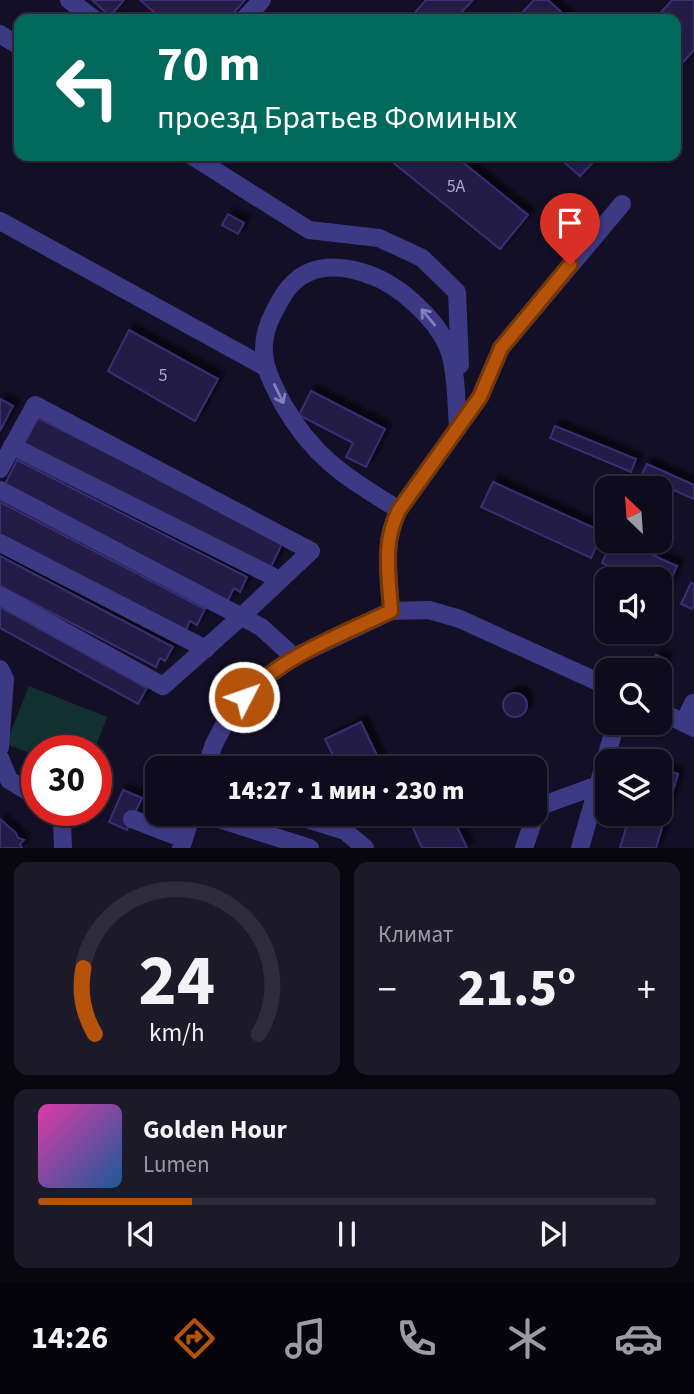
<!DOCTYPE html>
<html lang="ru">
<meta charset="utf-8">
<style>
body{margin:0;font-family:"Source Sans 3",sans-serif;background:#1c1929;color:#f1f3f6;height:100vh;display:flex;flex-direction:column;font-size:26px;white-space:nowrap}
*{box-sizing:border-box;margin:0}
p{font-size:23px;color:#9b9ba3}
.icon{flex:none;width:38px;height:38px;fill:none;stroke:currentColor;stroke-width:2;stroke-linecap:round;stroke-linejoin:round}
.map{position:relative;height:848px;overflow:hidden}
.sheet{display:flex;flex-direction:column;gap:14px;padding:14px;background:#08060f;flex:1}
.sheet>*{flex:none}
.hud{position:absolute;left:14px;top:14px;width:667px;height:147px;border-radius:14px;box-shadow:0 2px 5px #0004,0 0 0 2px #2e2b3b;background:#00695c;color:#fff;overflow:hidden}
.needle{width:46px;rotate:335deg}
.controls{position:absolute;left:595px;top:476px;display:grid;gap:14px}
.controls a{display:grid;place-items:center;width:77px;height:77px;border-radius:14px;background:#0e0b1c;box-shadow:0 2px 5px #0004,0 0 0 2px #2e2b3b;font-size:35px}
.speed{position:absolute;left:21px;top:735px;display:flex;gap:14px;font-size:35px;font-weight:700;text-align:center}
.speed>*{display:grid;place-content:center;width:91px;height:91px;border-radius:50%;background:#0e0b1c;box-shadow:0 2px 5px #0004,0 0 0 2px #2e2b3b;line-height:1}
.speed .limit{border:10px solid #d22;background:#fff;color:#111}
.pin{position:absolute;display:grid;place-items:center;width:60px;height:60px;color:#fff;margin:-72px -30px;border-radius:50% 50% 50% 0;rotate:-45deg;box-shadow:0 0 7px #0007}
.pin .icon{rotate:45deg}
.me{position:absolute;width:77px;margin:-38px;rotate:49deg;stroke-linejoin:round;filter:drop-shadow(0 0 5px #0008)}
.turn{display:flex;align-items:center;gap:24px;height:147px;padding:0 28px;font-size:32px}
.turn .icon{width:91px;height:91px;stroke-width:2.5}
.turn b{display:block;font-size:49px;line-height:60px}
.big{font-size:52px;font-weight:800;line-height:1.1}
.sheet .tile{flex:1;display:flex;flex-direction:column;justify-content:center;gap:10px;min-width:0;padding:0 24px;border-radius:14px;background:#1c1929}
.sheet .dial{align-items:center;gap:0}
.dial svg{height:182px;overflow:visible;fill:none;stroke:#2e2b3b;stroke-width:7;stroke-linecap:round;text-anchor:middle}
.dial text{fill:#f1f3f6;stroke:none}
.song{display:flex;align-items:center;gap:21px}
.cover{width:84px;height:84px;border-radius:10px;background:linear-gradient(135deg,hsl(320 70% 55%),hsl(210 70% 35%))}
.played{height:7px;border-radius:4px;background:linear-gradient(90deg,#b45309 25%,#2e2b3b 25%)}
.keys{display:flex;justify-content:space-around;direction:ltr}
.heat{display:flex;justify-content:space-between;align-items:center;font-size:38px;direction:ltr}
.sheet .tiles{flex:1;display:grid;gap:14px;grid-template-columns:1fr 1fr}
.tile:last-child{grid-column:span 2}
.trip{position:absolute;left:145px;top:756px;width:402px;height:70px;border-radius:14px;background:#0e0b1c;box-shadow:0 2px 5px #0004,0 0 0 2px #2e2b3b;font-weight:800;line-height:70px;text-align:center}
.tab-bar{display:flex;height:112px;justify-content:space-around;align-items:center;background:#06040b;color:#9b9ba3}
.tab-bar .icon{width:49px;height:49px}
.tab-bar .current{color:#b45309}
.tab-bar b{font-size:32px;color:#f1f3f6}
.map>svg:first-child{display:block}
</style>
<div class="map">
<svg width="694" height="848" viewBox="0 0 694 848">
<defs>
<filter id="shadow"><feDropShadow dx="6" dy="-6" stdDeviation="2" flood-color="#0009"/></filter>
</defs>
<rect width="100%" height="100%" fill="#130f26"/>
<path fill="#12302f" d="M29 686 107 717 94 751H37V756L6 744Z"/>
<path fill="#241b47" stroke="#3b2d73" stroke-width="2" filter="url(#shadow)" d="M92 0H124L110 16Z
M140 0H245L228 19H162Z
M426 0H473L455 19H409Z
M534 0H548L569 19H516Z
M672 0H694V50L676 70V19H655Z
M385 156H455L528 215 500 249Z
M557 156H599L580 176Z
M228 214 244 223 238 234 222 225Z
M129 330 218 379 195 421 108 371Z
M311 391 385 429 366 467 346 457 353 443 299 415Z
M0 399 13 406 0 431Z
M38 418 283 542 269 571 23 446Z
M555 426 636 459 631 472 550 438Z
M17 460 247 577 240 592 234 588 227 602 3 488Z
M647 464 694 485V499L641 476Z
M493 482 603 532 591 558 481 507Z
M0 502 205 609 197 625 190 621 184 634 0 538Z
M612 541H622L677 566 666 591 660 589V579H639L602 563Z
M0 556 173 647 165 661 160 658 156 667 0 586Z
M691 583 694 584V605L692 609 681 604Z
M0 607 147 688 138 704 0 628Z
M656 655 666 659 660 674V670H649Z
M503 705a12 12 0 1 1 24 0a12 12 0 1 1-24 0Z
M361 722 383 768H339L325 739Z
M660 768 678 774 656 848H620L630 814H660Z
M123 790 142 798 127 830 109 822Z
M419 814H451L467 848H422L409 819Z
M0 819 16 833 18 838 24 840 20 844 22 848H0Z"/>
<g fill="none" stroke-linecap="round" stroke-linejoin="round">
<path stroke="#3d3a85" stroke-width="18" d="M69 0 94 19
M244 19 262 0
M0 34 19 46
M192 156 309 230 379 238 422 258 457 292 460 365
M0 221 267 368
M12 446 280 580
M0 469 35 405 311 551 242 616 163 686 0 596
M0 490 261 627 294 657
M399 510C348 478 314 459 283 404 277 393 270 379 266 366 261 345 265 328 275 310 280 300 285 291 293 283 324 253 376 272 405 295 423 310 443 330 450 353 457 377 456 403 458 427
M0 543 206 649
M391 611C389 575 382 543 399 510L480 397 501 348 622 204
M0 669 5 679 0 747
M660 711 694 728
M684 723 693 703
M0 758 9 780 37 797
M206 768 214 744 233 708 255 685 294 657 391 611 429 610 460 619 607 686
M55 810 62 821 63 848
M203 814 310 848
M290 814 345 831 365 848
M132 819 184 839
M181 848 192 814
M524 848 538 807 598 785
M580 848 616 723"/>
</g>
<defs><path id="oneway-shaft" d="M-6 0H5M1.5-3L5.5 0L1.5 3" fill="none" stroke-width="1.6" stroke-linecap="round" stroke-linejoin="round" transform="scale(1.75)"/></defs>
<g stroke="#837fbc">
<use href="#oneway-shaft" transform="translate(428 317) rotate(-130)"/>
<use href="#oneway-shaft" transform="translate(279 394) rotate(64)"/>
</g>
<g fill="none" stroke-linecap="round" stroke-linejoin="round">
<g stroke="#753606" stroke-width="18">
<path id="route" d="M244 697C284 655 341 635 391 611 389 575 382 543 399 510L480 397 501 348 570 265"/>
</g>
<use href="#route" stroke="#b45309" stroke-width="12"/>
</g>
<g text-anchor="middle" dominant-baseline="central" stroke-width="7" stroke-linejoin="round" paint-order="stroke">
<g font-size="18" fill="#aca6d1">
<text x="456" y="186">5А</text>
<text x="163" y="375">5</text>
</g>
</g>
</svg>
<div class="controls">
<a><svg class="needle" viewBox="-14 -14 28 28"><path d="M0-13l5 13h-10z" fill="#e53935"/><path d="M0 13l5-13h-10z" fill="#9b9ba3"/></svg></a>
<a><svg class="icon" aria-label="sound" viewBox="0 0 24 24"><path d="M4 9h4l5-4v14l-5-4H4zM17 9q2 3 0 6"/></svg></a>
<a><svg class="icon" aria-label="search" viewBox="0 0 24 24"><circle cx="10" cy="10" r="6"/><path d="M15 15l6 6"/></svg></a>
<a><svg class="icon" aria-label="layers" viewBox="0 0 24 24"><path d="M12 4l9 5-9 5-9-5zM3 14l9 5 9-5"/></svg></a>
</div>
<div class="speed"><div class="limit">30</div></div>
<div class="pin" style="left:570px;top:265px;background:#d93025"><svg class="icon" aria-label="arrive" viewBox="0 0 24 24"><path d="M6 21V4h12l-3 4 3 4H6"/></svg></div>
<svg class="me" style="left:244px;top:697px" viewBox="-20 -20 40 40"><circle r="17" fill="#b45309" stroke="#fff" stroke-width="3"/><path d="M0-11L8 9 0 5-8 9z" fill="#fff"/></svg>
<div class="trip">14:27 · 1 мин · 230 m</div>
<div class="hud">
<div class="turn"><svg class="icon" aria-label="left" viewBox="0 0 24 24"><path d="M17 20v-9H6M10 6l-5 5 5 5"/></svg><div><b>70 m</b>проезд Братьев Фоминых</div></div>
</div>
</div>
<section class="sheet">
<div class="tiles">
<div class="tile dial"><svg viewBox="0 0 100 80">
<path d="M14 69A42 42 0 1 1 86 69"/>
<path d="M14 69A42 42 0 0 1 9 40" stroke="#b45309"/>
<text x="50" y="56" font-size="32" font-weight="700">24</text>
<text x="50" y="72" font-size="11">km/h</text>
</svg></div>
<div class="tile"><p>Климат</p>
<div class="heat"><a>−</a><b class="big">21.5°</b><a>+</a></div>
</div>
<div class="tile">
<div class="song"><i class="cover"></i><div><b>Golden Hour</b><p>Lumen</p></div></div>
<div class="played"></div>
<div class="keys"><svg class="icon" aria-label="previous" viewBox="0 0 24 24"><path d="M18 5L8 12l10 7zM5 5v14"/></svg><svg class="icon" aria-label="pause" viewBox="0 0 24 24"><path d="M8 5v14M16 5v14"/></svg><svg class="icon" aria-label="next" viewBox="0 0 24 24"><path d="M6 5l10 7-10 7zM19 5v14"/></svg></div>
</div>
</div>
</section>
<nav class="tab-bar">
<b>14:26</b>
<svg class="icon current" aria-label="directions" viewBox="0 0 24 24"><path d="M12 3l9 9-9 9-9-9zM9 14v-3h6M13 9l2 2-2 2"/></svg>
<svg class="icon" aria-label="music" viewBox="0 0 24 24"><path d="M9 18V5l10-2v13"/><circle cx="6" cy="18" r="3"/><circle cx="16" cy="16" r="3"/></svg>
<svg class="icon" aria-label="phone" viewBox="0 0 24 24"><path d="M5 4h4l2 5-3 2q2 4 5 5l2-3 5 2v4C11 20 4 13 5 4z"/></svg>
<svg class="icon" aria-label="climate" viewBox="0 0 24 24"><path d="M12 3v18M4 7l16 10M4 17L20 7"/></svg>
<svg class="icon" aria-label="car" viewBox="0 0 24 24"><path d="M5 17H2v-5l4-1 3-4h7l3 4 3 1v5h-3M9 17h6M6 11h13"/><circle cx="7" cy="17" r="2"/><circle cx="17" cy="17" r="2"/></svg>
</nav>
